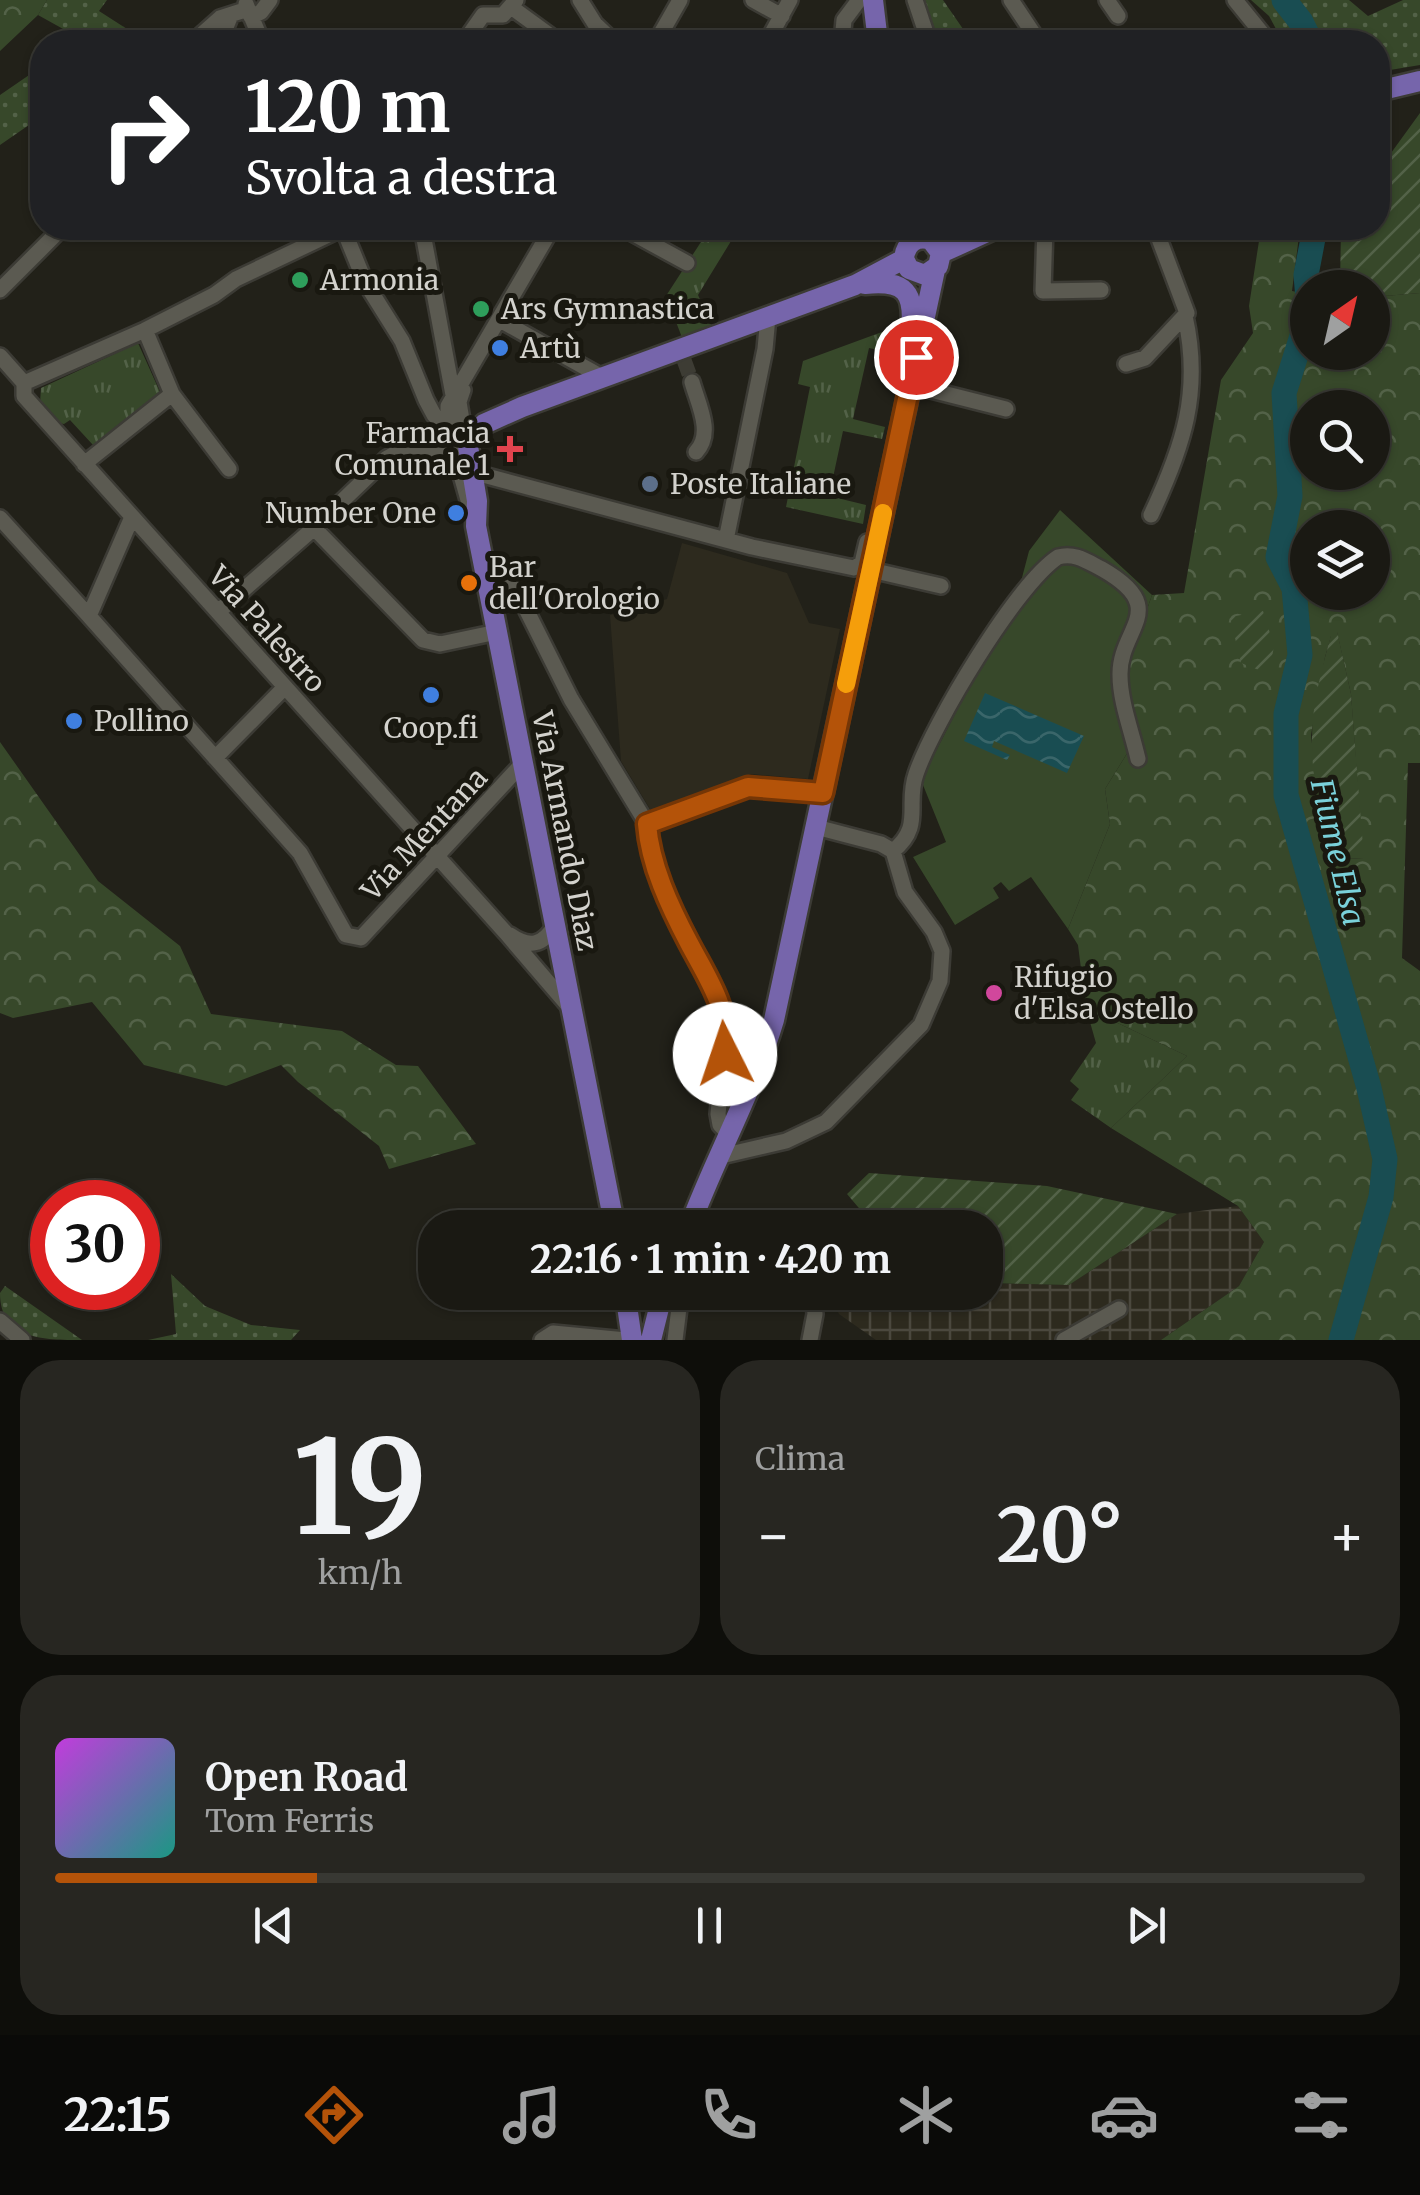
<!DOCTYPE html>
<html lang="it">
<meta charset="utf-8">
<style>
body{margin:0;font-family:Merriweather,serif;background:#272621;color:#f1f3f6;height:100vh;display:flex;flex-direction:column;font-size:38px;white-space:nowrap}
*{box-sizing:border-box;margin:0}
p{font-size:32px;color:#9fa0a0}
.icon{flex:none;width:55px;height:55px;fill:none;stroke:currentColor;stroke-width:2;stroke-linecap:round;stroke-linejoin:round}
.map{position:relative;height:1340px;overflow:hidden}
.details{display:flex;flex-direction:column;gap:20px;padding:20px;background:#0e0e0a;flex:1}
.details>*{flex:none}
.hud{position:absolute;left:30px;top:30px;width:1360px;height:210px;border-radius:40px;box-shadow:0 2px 8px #0004,0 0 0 2px #383833;background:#202124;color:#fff;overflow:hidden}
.needle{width:65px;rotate:34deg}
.tools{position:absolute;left:1290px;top:270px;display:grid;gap:20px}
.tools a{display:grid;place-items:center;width:100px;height:100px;border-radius:50%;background:#1a1913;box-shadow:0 2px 8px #0004,0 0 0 2px #383833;font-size:50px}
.speed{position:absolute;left:30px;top:1180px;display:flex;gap:20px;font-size:50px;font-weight:700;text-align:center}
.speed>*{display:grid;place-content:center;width:130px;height:130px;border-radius:50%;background:#1a1913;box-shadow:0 2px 8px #0004,0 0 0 2px #383833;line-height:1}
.speed .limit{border:15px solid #d22;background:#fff;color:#111}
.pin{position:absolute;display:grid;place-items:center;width:85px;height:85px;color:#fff;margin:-42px;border:5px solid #fff;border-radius:50%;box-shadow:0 2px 10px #0007}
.me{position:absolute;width:110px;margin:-55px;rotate:356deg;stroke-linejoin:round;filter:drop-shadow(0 0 8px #0008)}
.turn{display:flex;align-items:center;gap:35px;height:210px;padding:0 50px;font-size:45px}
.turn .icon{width:130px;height:130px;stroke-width:2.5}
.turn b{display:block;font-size:70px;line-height:85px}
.big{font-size:75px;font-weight:700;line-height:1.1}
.details .tile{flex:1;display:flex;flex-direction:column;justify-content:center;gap:15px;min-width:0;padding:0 35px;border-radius:40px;background:#272621}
.details .dial{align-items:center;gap:0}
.dial b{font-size:130px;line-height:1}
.song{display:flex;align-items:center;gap:30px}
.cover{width:120px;height:120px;border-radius:15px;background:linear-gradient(135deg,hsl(290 70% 55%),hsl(170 70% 35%))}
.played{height:10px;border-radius:5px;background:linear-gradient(90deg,#b45309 20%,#383833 20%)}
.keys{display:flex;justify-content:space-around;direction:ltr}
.heat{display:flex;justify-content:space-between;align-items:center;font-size:55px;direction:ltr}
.details .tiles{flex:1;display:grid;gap:20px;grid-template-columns:1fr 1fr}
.tile:last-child{grid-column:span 2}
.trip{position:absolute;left:418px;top:1210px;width:585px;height:100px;border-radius:40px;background:#1a1913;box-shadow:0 2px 8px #0004,0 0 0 2px #383833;font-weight:700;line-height:100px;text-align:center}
.menu{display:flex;height:160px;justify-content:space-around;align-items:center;background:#0a0a08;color:#9fa0a0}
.menu .icon{width:70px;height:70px}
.menu .on{color:#b45309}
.menu b{font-size:45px;color:#f1f3f6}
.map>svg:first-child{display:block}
</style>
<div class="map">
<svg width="1420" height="1340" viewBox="0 0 1420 1340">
<defs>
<pattern id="industrial-grid" width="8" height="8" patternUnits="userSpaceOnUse" patternTransform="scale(2.5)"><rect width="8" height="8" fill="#2d2a1e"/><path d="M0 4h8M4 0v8" fill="none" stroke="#4b483e"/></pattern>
<pattern id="grass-dots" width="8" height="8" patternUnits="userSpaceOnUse" patternTransform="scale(2.5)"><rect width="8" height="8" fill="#37482a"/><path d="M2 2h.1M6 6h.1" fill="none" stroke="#536248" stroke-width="1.8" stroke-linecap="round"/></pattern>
<pattern id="forest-crowns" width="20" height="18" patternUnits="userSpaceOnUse" patternTransform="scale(2.5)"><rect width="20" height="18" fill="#37482a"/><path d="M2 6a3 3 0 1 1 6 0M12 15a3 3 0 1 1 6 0" fill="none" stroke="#536248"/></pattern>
<pattern id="park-tufts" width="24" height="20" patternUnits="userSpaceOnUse" patternTransform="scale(2.5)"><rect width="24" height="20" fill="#37482a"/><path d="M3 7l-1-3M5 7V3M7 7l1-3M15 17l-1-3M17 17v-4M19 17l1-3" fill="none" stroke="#536248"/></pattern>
<pattern id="garden-furrows" width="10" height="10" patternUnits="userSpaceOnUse" patternTransform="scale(2.5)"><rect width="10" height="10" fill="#37482a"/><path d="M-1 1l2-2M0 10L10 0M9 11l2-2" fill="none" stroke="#536248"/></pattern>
<pattern id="water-waves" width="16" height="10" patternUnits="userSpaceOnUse" patternTransform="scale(2.5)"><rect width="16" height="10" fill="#194d52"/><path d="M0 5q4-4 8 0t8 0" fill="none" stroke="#3a666a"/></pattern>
</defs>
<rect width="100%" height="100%" fill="#222119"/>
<path fill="url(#industrial-grid)" d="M1238 1206 1264 1242 1239 1286 1161 1340H876L839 1314 830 1293 985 1292V1283L1069 1285 1177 1214Z"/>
<path fill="#2d2a1e" d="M682 543 787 573 809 623 840 629 808 779 751 774 653 814 621 761 610 615 667 599Z"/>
<path fill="url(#grass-dots)" d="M47 0H107L99 11 127 29 115 42H56L65 30 38 15Z
M923 0H943L972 42H935Z
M1251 0H1349L1368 16 1403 0H1420V65L1378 72V42H1283L1269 16Z
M42 61V116L0 145V95L35 71Z
M171 1274 205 1306 251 1325 300 1330 291 1340H148L176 1334Z
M5 1286 82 1340C44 1340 0 1340 0 1293Z"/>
<path fill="url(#forest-crowns)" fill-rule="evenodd" d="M0 0H47L38 15 0 51Z
M1261 228H1300L1292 291 1307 294 1308 352H1372L1373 297 1420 293V763H1408L1402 958 1420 971V1340H1161L1239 1286 1264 1242 1238 1206 1111 1128 1187 1056 1086 1008 1078 945 1068 929 1110 824 1105 789 1136 739 1124 676 1152 595 1184 593 1221 380 1253 333 1249 306ZM1308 408H1372V472H1308ZM1308 528H1372V592H1308ZM1337 632 1351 694 1363 859 1325 857 1311 735 1325 657 1331 636Z
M0 742 98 881 180 946 211 1014 342 1031 396 1065 418 1066 476 1144 389 1169 379 1146 298 1082 281 1065 226 1086 144 1065 92 1002 13 1018 0 1013Z"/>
<path fill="url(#park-tufts)" d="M710 228H739L698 295 712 327 683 340 666 296Z
M890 329 884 351 869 348 853 419 885 427 882 439 843 431 829 496 866 505 863 524 786 507 810 387 798 384 803 361Z
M138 343 160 392 93 445 70 420 64 424 58 423 40 403 41 388Z
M1086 1008 1187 1056 1111 1128 1071 1100 1079 1089 1070 1081 1096 1043Z"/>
<path fill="url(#garden-furrows)" d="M1420 113V293L1373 297 1372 288 1340 287 1341 228H1378V171Z
M1263 611 1274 646 1269 674 1241 663 1230 617Z
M1337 631 1351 694 1364 859 1325 857C1322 818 1311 778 1312 738 1312 704 1322 668 1331 635Z
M869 1173 1047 1186 1177 1214 1069 1285 987 1283 992 1222 963 1228 875 1227 847 1194Z"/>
<path fill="#37482a" d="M1060 510 1152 595 1124 676 1136 739 1105 789 1110 824 1068 929 1031 877 1009 891 1001 882 993 888 999 898 955 925 913 857 946 842 921 780 1019 589 1029 551Z"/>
<path fill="url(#water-waves)" d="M985 693 1084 736 1067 773 994 741 992 747 1010 755 1007 760 964 741Z"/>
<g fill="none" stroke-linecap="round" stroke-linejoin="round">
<path stroke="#194d52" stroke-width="25" d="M1284 0 1301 22 1311 42
M1308 299 1306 275 1315 228
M1308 317 1284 393 1290 496 1278 557 1294 588 1300 655 1286 714V795L1369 1088 1385 1159 1381 1197 1341 1340"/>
<path stroke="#3d3c34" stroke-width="15" stroke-dasharray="15 8" stroke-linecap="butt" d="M684 360 692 382"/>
<g stroke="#3c3b35" stroke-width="20">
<path id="minor" d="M580 0 595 24 614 42
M753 0 782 16
M915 0 929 42
M1011 0 1039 42
M1107 0 1118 16
M1235 0 1269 42
M246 4 262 42
M511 7 559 42
M251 17 261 12 270 0
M193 42 220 18 248 9
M220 42 231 15
M464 42 483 15H503L516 0
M656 42 680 0
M767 42 790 0
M842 42 844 20 859 0
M343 228 365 282 402 341 426 400 434 415 448 429
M422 228 453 395
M623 228 687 263
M1045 228 1043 291 1101 290
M0 290 62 228
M500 320 602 377
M145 330 214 295 236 279 343 228
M0 356 24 383V396L506 933 571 1009
M1126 364 1145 358 1187 313 1155 228
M692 382C698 404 714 433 696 452
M24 383 145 330 172 394 84 464
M911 385 1006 409
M463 390 459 402 466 444
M172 394 229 469
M472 472 752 547 854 568 862 563 867 542
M470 507 448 429V406L552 228
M1151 515C1183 447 1202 392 1185 316
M132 517 89 616 300 853 346 935 361 938 523 763
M0 518 89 616
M314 528 423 640 440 644 497 632
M726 540 765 349 768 317
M484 563 499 567 512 581 571 699 647 824 653 856 669 900 720 1000 726 1035 718 1114 720 1125 728 1133
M871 570 941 586
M218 612 314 528 387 458 398 452 456 451
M215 758 285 687
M647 824 748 787 823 793
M893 851C924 826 905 805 916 774 933 724 1016 585 1058 557 1075 552 1088 562 1102 569 1172 609 1119 628 1120 675 1120 702 1132 732 1138 759
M510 935C529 948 543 946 555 925
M717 1157 786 1141 826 1122 921 1025 940 981 942 951 934 932 905 892 893 851 881 844 816 827
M0 1321 22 1340
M542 1340 553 1333 626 1340
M675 1340 681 1292
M810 1340 815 1314 813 1292
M1064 1340 1119 1309"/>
</g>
<g stroke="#3c3b35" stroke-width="25">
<path id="major" d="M873 0 878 42
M1378 91 1420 81
M941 253 996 228
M865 284C906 280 915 292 911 332
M615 1228 476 526 477 501 467 440 484 424 522 407 855 285 904 259C905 244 916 235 931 240L941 253 938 266 925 275 909 269 904 259
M689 1228C715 1158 753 1091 774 1020L935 270
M625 1292 632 1340
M651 1340 663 1292"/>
</g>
<use href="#minor" stroke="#5b5a51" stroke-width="15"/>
<use href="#major" stroke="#7665ab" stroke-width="20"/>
</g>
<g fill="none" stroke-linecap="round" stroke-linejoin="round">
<g stroke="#753606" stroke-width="25">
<path id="route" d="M725 1054C730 1009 709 981 689 943 670 907 650 865 647 824L748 787 823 793 916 357"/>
</g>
<use href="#route" stroke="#b45309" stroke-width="18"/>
<path stroke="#f59e0b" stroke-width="18" d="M846 684 883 513"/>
</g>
<g fill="#2e9e5b" stroke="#191810" stroke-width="4">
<circle cx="300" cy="280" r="10"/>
<circle cx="481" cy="309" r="10"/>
</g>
<g fill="#3f7fe0" stroke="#191810" stroke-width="4">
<circle cx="500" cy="348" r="10"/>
<circle cx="456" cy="513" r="10"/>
<circle cx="431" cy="695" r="10"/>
<circle cx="74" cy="721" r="10"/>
</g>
<path fill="#e0444e" stroke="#191810" stroke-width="4" d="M505 434h10v10h10v10h-10v10h-10v-10h-10v-10h10z"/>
<circle fill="#5c6f8a" stroke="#191810" stroke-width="4" cx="650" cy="484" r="10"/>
<circle fill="#e8710a" stroke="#191810" stroke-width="4" cx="469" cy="583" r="10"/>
<circle fill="#d1479c" stroke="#191810" stroke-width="4" cx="994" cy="993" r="10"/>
<g text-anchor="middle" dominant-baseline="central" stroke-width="10" stroke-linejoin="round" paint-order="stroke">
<g font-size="28" fill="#d3d2cd" stroke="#191810" text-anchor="start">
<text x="320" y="280">Armonia</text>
<text x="501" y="309">Ars Gymnastica</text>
<text x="520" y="348">Artù</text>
<text x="490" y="433" text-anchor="end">Farmacia<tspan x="490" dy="32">Comunale 1</tspan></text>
<text x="670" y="484">Poste Italiane</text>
<text x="436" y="513" text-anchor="end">Number One</text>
<text x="489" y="567">Bar<tspan x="489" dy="32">dell'Orologio</tspan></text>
<text x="94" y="721">Pollino</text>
<text x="431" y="728" text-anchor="middle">Coop.fi</text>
<text x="1014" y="977">Rifugio<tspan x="1014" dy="32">d'Elsa Ostello</tspan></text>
</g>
<g font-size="28" fill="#d3d2cd" stroke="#191810">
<text transform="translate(267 629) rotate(48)">Via Palestro</text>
<text transform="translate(565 831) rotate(79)">Via Armando Diaz</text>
<text transform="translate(424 834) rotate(-47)">Via Mentana</text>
</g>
<g font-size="30" font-style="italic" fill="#7ad1da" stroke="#191810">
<text transform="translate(1338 852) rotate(77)">Fiume Elsa</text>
</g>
</g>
</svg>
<div class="tools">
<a><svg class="needle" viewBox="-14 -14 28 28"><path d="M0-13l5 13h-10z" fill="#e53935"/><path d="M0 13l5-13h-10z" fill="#9fa0a0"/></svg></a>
<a><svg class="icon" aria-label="search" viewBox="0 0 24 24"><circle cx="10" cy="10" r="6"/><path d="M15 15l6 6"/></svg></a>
<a><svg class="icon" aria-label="layers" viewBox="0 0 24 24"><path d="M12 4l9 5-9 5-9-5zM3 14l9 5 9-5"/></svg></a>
</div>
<div class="speed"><div class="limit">30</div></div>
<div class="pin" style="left:916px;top:357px;background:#d93025"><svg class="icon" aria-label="arrive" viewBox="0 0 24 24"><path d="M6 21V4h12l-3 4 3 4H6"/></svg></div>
<svg class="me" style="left:725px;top:1054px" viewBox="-20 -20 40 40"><circle r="19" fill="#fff"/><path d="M0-13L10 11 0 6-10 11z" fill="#b45309"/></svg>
<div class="trip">22:16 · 1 min · 420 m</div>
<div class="hud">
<div class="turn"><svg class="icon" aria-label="right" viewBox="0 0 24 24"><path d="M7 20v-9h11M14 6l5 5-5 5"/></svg><div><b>120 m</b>Svolta a destra</div></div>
</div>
</div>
<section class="details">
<div class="tiles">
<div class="tile dial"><b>19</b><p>km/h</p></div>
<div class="tile"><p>Clima</p>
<div class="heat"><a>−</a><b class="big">20°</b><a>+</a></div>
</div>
<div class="tile">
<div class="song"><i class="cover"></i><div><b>Open Road</b><p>Tom Ferris</p></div></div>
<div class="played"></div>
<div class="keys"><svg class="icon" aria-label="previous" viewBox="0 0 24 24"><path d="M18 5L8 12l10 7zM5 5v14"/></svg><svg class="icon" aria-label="pause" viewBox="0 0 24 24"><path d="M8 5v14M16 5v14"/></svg><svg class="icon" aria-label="next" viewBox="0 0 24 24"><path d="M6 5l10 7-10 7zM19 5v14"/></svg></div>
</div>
</div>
</section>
<nav class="menu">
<b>22:15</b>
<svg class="icon on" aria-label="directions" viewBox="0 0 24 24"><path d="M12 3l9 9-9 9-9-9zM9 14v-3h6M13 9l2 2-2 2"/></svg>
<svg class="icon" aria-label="music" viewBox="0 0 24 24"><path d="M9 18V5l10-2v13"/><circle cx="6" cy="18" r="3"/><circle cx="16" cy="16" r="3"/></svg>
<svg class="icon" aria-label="phone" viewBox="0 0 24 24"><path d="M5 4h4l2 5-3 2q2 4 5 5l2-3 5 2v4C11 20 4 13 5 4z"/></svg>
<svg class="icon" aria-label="climate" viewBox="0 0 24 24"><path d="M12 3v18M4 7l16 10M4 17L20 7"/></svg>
<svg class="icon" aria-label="car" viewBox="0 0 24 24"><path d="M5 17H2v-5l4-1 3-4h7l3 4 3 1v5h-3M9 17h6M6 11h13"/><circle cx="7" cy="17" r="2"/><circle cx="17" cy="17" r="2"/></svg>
<svg class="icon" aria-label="filters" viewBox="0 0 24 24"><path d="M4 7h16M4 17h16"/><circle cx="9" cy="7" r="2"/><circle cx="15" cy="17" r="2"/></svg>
</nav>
